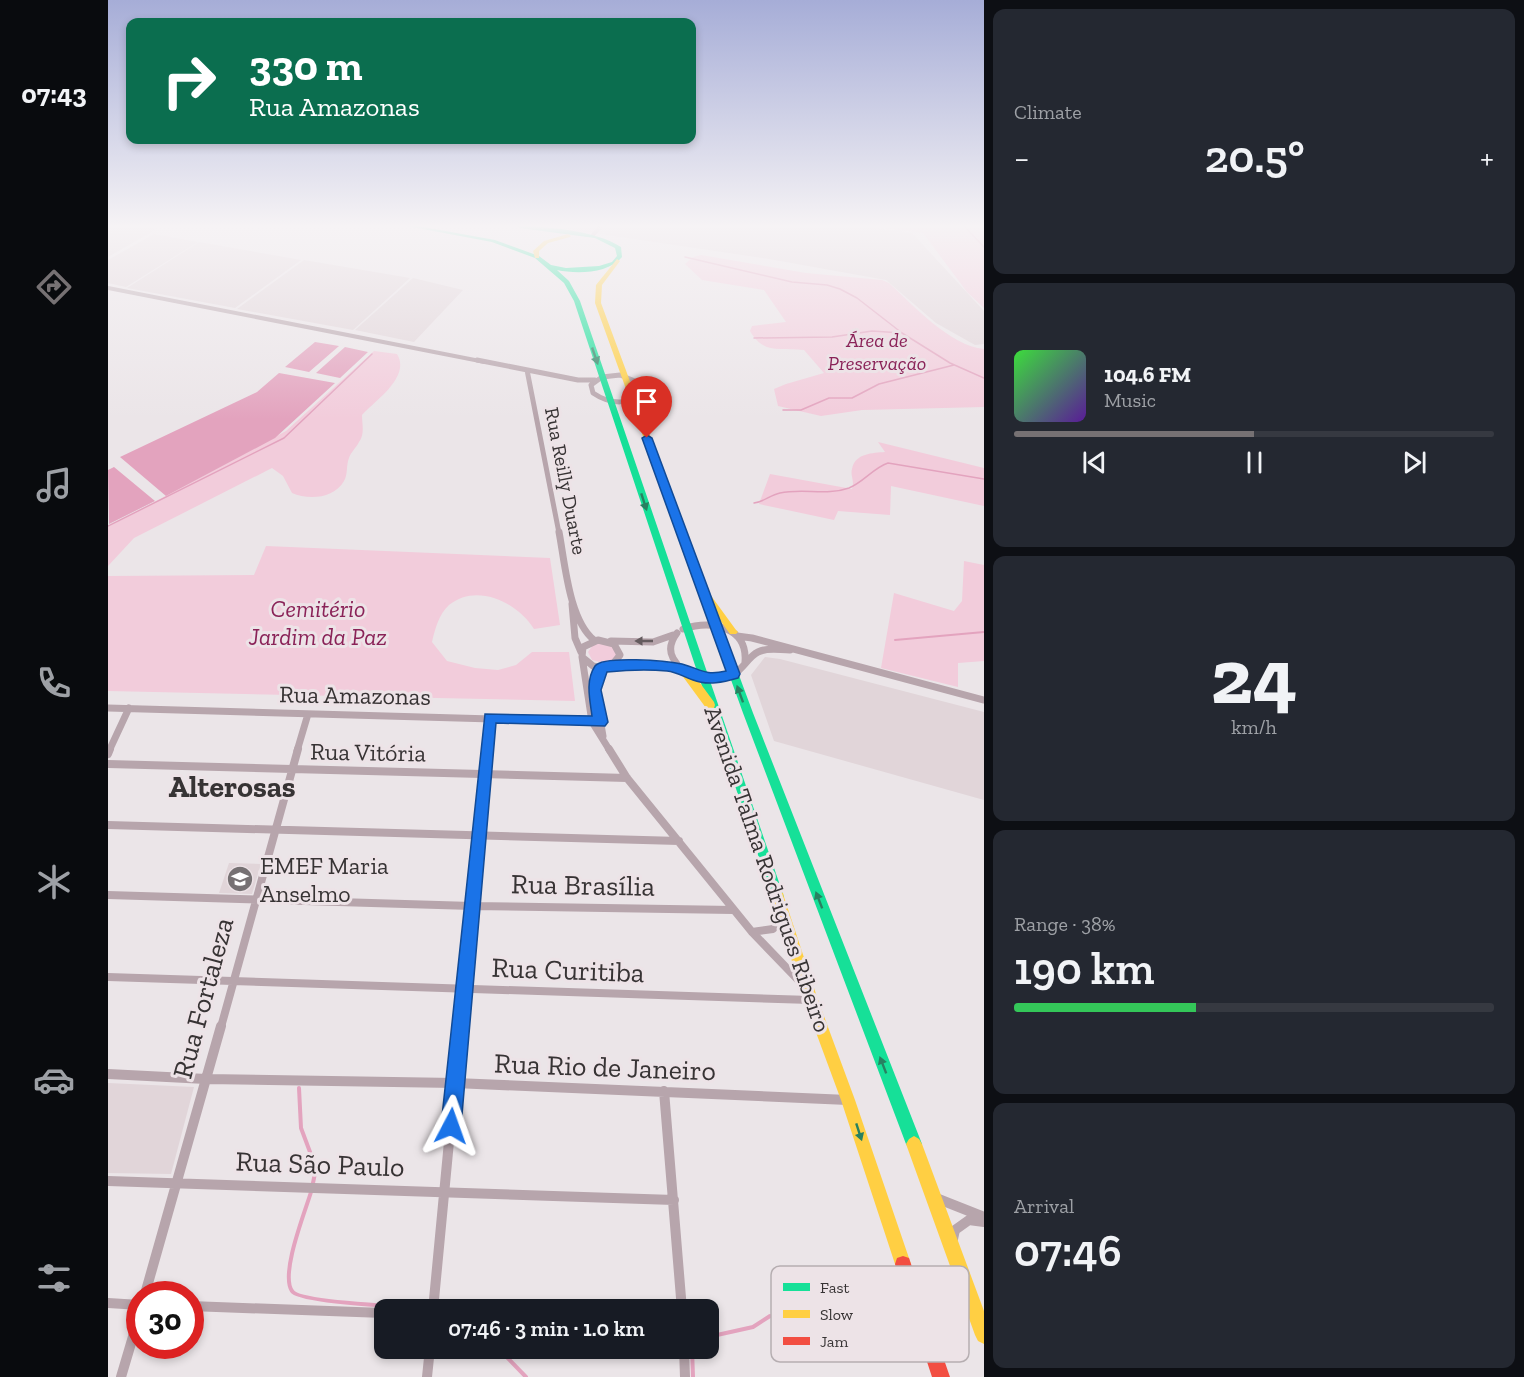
<!DOCTYPE html>
<meta charset="utf-8">
<style>
body{margin:0;font-family:"Zilla Slab",serif;background:#242831;color:#f1f3f6;height:100vh;display:flex;flex-direction:column;font-size:22px;white-space:nowrap}
*{box-sizing:border-box;margin:0}
p{font-size:20px;color:#9ea1a6}
.icon{flex:none;width:33px;height:33px;fill:none;stroke:currentColor;stroke-width:2;stroke-linecap:round;stroke-linejoin:round}
.map{position:relative;flex:1;overflow:hidden}
.drawer{display:flex;flex-direction:column;gap:9px;padding:9px;background:#0d0f14;width:540px}
.drawer>*{flex:none}
.top-card{position:absolute;left:18px;top:18px;width:570px;height:126px;border-radius:12px;box-shadow:0 3px 9px #0003;background:#0b6e4f;color:#fff;overflow:hidden}
.speed{position:absolute;left:18px;top:1281px;display:flex;gap:12px;font-size:30px;font-weight:700;text-align:center}
.speed>*{display:grid;place-content:center;width:78px;height:78px;border-radius:50%;background:#171b24;box-shadow:0 3px 9px #0003;line-height:1}
.speed .limit{border:9px solid #d22;background:#fff;color:#111}
.pin{position:absolute;display:grid;place-items:center;width:51px;height:51px;color:#fff;margin:-62px -26px;border-radius:50% 50% 50% 0;rotate:-45deg;box-shadow:0 0 6px #0007}
.pin .icon{rotate:45deg}
.me{position:absolute;width:66px;margin:-33px;rotate:4deg;stroke-linejoin:round;filter:drop-shadow(0 0 4px #0008)}
.turn{display:flex;align-items:center;gap:21px;height:126px;padding:0 24px;font-size:27px}
.turn .icon{width:78px;height:78px;stroke-width:2.5}
.turn b{display:block;font-size:42px;line-height:51px}
.big{font-size:45px;font-weight:600;line-height:1.1}
.drawer .card{flex:1;display:flex;flex-direction:column;justify-content:center;gap:9px;min-width:0;padding:0 21px;border-radius:12px;background:#242831}
.drawer .dial{align-items:center;gap:0}
.dial b{font-size:78px;line-height:1}
.song{display:flex;align-items:center;gap:18px}
.cover{width:72px;height:72px;border-radius:9px;background:linear-gradient(135deg,hsl(120 70% 55%),hsl(270 70% 35%))}
.played{height:6px;border-radius:3px;background:linear-gradient(90deg,#767173 50%,#363941 50%)}
.keys{display:flex;justify-content:space-around;direction:ltr}
.heat{display:flex;justify-content:space-between;align-items:center;font-size:33px;direction:ltr}
.charge{height:9px;border-radius:4px;background:linear-gradient(90deg,#34c759 38%,#363941 0)}
.trip{position:absolute;left:266px;top:1299px;width:345px;height:60px;border-radius:12px;background:#171b24;box-shadow:0 3px 9px #0003;font-weight:600;line-height:60px;text-align:center}
main{display:flex;flex:1;min-height:0}
.dock{display:flex;flex-direction:column;width:108px;justify-content:space-around;align-items:center;background:#090b0e;color:#9ea1a6}
.dock .icon{width:42px;height:42px}
.dock .active{color:#767173}
.dock b{font-size:27px;color:#f1f3f6}
.map>svg:first-child{display:block}
</style>
<main>
<nav class="dock">
<b>07:43</b>
<svg class="icon active" aria-label="directions" viewBox="0 0 24 24"><path d="M12 3l9 9-9 9-9-9zM9 14v-3h6M13 9l2 2-2 2"/></svg>
<svg class="icon" aria-label="music" viewBox="0 0 24 24"><path d="M9 18V5l10-2v13"/><circle cx="6" cy="18" r="3"/><circle cx="16" cy="16" r="3"/></svg>
<svg class="icon" aria-label="phone" viewBox="0 0 24 24"><path d="M5 4h4l2 5-3 2q2 4 5 5l2-3 5 2v4C11 20 4 13 5 4z"/></svg>
<svg class="icon" aria-label="climate" viewBox="0 0 24 24"><path d="M12 3v18M4 7l16 10M4 17L20 7"/></svg>
<svg class="icon" aria-label="car" viewBox="0 0 24 24"><path d="M5 17H2v-5l4-1 3-4h7l3 4 3 1v5h-3M9 17h6M6 11h13"/><circle cx="7" cy="17" r="2"/><circle cx="17" cy="17" r="2"/></svg>
<svg class="icon" aria-label="filters" viewBox="0 0 24 24"><path d="M4 7h16M4 17h16"/><circle cx="9" cy="7" r="2"/><circle cx="15" cy="17" r="2"/></svg>
</nav>
<div class="map">
<svg width="876" height="1377" viewBox="0 0 876 1377">
<rect width="100%" height="100%" fill="#ebe5e8"/>
<path fill="#e1d5d9" d="M0 226H29L49 229 0 257Z
M438 226H752L804 233 876 311V344L867 345 828 323 778 280 661 259Z
M46 234 90 242 18 287 0 283V260Z
M91 242 193 260 127 308 19 288Z
M196 260 302 278 245 330 129 309Z
M305 278 355 290 306 342 247 330Z
M657 657 672 659 876 712V800L666 741 643 675Z
M121 863 153 864 144 894 111 893Z
M0 1083 86 1087 63 1174 0 1173Z"/>
<path fill="#f2ccdb" d="M762 226H876V308L859 292 815 233Z
M593 255 698 273 774 280 781 283C805 305 842 346 876 349V407L754 410 713 416 670 406 666 389 678 384 716 373 696 350C671 347 656 355 642 331L644 326 678 322 656 290 594 280 577 264 585 257Z
M266 351 289 354C303 377 268 400 254 415 254 424 257 434 251 442 248 448 243 452 241 458 238 465 240 475 236 481 226 499 200 500 184 493L175 476 164 468 26 538 0 566V527L178 431Z
M770 442 876 468V506L783 486 782 515 730 511 726 520 651 504 662 474 744 489C747 481 742 476 744 469 747 453 765 453 777 452Z
M158 546 442 558 452 625 426 629C410 603 369 582 341 605 331 614 327 629 324 642L339 661 367 668 390 670 408 665 424 652H461L467 701 0 691V576L146 575Z
M856 561 876 565V661L850 663V687L773 668 786 593 846 611 854 601Z
M490 643 501 644 509 650 508 658 500 664 484 660 480 652 485 645Z"/>
<path fill="#e3a3be" d="M207 342 231 346 201 372 177 367Z
M237 347 260 352 232 378 208 373Z
M171 373 227 383 167 438 58 496 12 457 149 392Z
M6 467 47 501 1 524 0 470Z"/>
<g fill="none" stroke-linecap="round" stroke-linejoin="round">
<path stroke="#e3a3be" stroke-width="1.5" d="M856 226 876 247
M577 257 684 282 719 285 732 289 749 298 794 333 842 363 876 378
M646 338 724 337 764 331 794 333
M675 410H693L721 398H744L771 384 846 365
M646 503C656 502 662 495 672 493 695 488 719 496 741 488 756 482 765 468 780 463L876 479
M0 526 176 438 264 354"/>
<path stroke="#e3a3be" stroke-width="2" d="M787 640 876 632"/>
<path stroke="#e3a3be" stroke-width="4" d="M191 1088 193 1128 208 1168 205 1183
M203 1192C197 1212 172 1274 184 1291 191 1303 301 1307 321 1308
M330 1308 373 1310
M600 1337 645 1327 662 1316
M390 1348 418 1377
M584 1348 585 1377"/>
<path stroke="#b7a5ac" stroke-width="4" d="M485 235 493 226
M0 288 377 362"/>
<path stroke="#b7a5ac" stroke-width="5" d="M369 360 470 380H487
M419 370 451 533
M512 375 532 383 535 389C524 407 501 404 485 393L483 385 494 377Z"/>
<path stroke="#b7a5ac" stroke-width="7" d="M451 532C457 563 461 620 486 640
M464 604 467 638 473 652
M575 629C603 620 640 626 637 662
M569 633C563 641 560 649 565 658 576 679 607 685 626 674 636 668 640 657 650 652 660 647 671 650 682 650
M629 636 644 638 876 700
M503 641 545 642 565 635
M474 657 484 722 502 751
M499 667 505 664 512 655 506 644 490 640 475 647 474 657 485 666 493 668 542 665 574 669
M493 668 487 690 495 736
M0 708 492 722
M1 751 21 708
M189 751 200 714
M379 751 382 718"/>
<path stroke="#b7a5ac" stroke-width="8" d="M501 749 519 778 644 932 696 986
M0 754 2 749
M0 764 519 778
M0 825 571 841
M0 895 364 906 625 910
M644 932 665 929 675 915
M0 977 703 1000
M113 1027 190 749
M352 1027 379 749"/>
<path stroke="#b7a5ac" stroke-width="10" d="M0 1074 98 1079 347 1083 740 1100
M556 1091 574 1310
M0 1181 566 1200
M828 1198 876 1217
M845 1239 847 1230 861 1220 876 1222
M37 1294 113 1026
M0 1303 32 1305
M82 1306 276 1313
M325 1310 352 1026
M576 1348 577 1377
M13 1377 32 1313
M319 1377 322 1348"/>
<path fill="#16e098" fill-rule="evenodd" d="M299 226H310L387 240 431 256 443 265 458 268 491 266 504 262 509 256 507 248 487 238 412 228 409 226C438 226 489 231 513 247L514 257C500 274 468 274 449 270L461 281 472 301 676 897 675 901 670 903 665 901 664 897 466 301 456 283 427 258 384 242Z
M562 497 566 500 645 713 814 1144 811 1149 806 1152 801 1149 798 1144 635 713 558 500Z"/>
<path fill="#ffcf43" fill-rule="evenodd" d="M460 234 463 236 462 237 440 243 431 251V258H427L425 251 436 241Z
M509 259 512 261 494 285 493 303 566 500 562 503 558 500 487 303 488 285Z
M601 596 604 597 628 630 630 632 628 634H622L598 601 596 599Z
M577 667 581 668 606 702 607 705 606 708H598L573 674 572 671Z
M670 891 675 893 676 897 710 1000 747 1100 803 1264 801 1270 795 1272 789 1270 787 1264 733 1100 696 1000 664 897 665 893Z
M806 1136 811 1139 814 1144 876 1311V1344L870 1341 867 1335 798 1144 801 1139Z"/>
<path fill="#f24e42" fill-rule="evenodd" d="M795 1256 801 1258 803 1264 842 1377H824L787 1264 789 1258Z"/>
</g>
<defs><path id="oneway-solid" d="M-6-.8H1V-3.2L6.5 0L1 3.2V.8H-6Z" transform="scale(1.5)"/></defs>
<g fill="#288161">
<use href="#oneway-solid" transform="translate(487 356) rotate(71)"/>
<use href="#oneway-solid" transform="translate(536 502) rotate(72)"/>
<use href="#oneway-solid" transform="translate(632 694) rotate(-110)"/>
<use href="#oneway-solid" transform="translate(711 900) rotate(-111)"/>
<use href="#oneway-solid" transform="translate(775 1065) rotate(-111)"/>
<use href="#oneway-solid" transform="translate(751 1132) rotate(72)"/>
</g>
<use fill="#645b5e" href="#oneway-solid" transform="translate(536 641) rotate(-180)"/>
<linearGradient id="sky" x2="0" y2="1"><stop stop-color="#a6add7"/><stop offset="0.54" stop-color="#f6f3f5"/><stop offset="1" stop-color="#f6f3f5" stop-opacity="0"/></linearGradient>
<rect width="876" height="419" fill="url(#sky)"/>
<path fill="#1a73e8" stroke="#114b97" stroke-width="1.5" d="M539 435 544 438 632 674 630 678C616 682 600 686 585 680 576 677 569 672 559 671 539 669 518 670 499 672L493 690 500 722 497 726 388 723 353 1126 350 1134 343 1136 336 1134 333 1126 377 714 484 716C482 700 477 681 487 666 495 655 560 661 574 664 593 669 596 676 618 671L534 438Z"/>
<defs>
<g id="school-disc" transform="scale(1.35)"><circle r="9.5" fill="#767173" stroke="#ede3e7"/><path d="M0-5L7-2L0 1L-7-2ZM-4 1L0 2.5L4 1V4Q0 6-4 4Z" fill="#fff"/></g>
</defs>
<g fill-rule="evenodd">
<use href="#school-disc" x="132" y="879"/>
</g>
<g text-anchor="middle" dominant-baseline="central" stroke-width="6" stroke-linejoin="round" paint-order="stroke">
<g font-size="20" font-style="italic" fill="#8a2358" stroke="#ede3e7">
<text x="769" y="340">Área de<tspan x="769" dy="23">Preservação</tspan></text>
</g>
<g font-size="20" fill="#373334" stroke="#ede3e7">
<text transform="translate(458 481) rotate(79)">Rua Reilly Duarte</text>
</g>
<g font-size="24" font-style="italic" fill="#8a2358" stroke="#ede3e7">
<text x="210" y="608">Cemitério<tspan x="210" dy="28">Jardim da Paz</tspan></text>
</g>
<g font-size="24" fill="#373334" stroke="#ede3e7">
<text transform="translate(247 695) rotate(1)">Rua Amazonas</text>
<text transform="translate(260 752) rotate(1)">Rua Vitória</text>
<text transform="translate(660 869) rotate(71)">Avenida Talma Rodrigues Ribeiro</text>
</g>
<g font-size="24" fill="#373334" stroke="#ede3e7" text-anchor="start">
<text x="152" y="865">EMEF Maria<tspan x="152" dy="28">Anselmo</tspan></text>
</g>
<g font-size="28" fill="#373334" stroke="#ede3e7">
<text transform="translate(475 885) rotate(1)">Rua Brasília</text>
<text transform="translate(460 970) rotate(2)">Rua Curitiba</text>
<text transform="translate(95 998) rotate(-75)">Rua Fortaleza</text>
<text transform="translate(497 1067) rotate(2)">Rua Rio de Janeiro</text>
<text transform="translate(212 1164) rotate(2)">Rua São Paulo</text>
</g>
<g font-size="30" font-weight="bold" fill="#373334" stroke="#ede3e7">
<text x="124" y="787">Alterosas</text>
</g>
</g>
<rect x="663" y="1266" width="198" height="96" rx="9" fill="#ede3e7" stroke="#b6aeb1" stroke-width="1.5"/>
<rect x="675" y="1283" width="27" height="8" fill="#16e098"/>
<rect x="675" y="1310" width="27" height="8" fill="#ffcf43"/>
<rect x="675" y="1337" width="27" height="8" fill="#f24e42"/>
<g font-size="16" fill="#373334">
<text x="712" y="1293">Fast</text>
<text x="712" y="1320">Slow</text>
<text x="712" y="1347">Jam</text>
</g>
</svg>
<div class="speed"><div class="limit">30</div></div>
<div class="pin" style="left:539px;top:438px;background:#d93025"><svg class="icon" aria-label="arrive" viewBox="0 0 24 24"><path d="M6 21V4h12l-3 4 3 4H6"/></svg></div>
<svg class="me" style="left:343px;top:1126px" viewBox="-20 -20 40 40"><path d="M0-17L14 15 0 8-14 15z" fill="#1a73e8" stroke="#fff" stroke-width="4"/></svg>
<div class="trip">07:46 · 3 min · 1.0 km</div>
<div class="top-card">
<div class="turn"><svg class="icon" aria-label="right" viewBox="0 0 24 24"><path d="M7 20v-9h11M14 6l5 5-5 5"/></svg><div><b>330 m</b>Rua Amazonas</div></div>
</div>
</div>
<section class="drawer">
<div class="card"><p>Climate</p>
<div class="heat"><a>−</a><b class="big">20.5°</b><a>+</a></div>
</div>
<div class="card">
<div class="song"><i class="cover"></i><div><b>104.6 FM</b><p>Music</p></div></div>
<div class="played"></div>
<div class="keys"><svg class="icon" aria-label="previous" viewBox="0 0 24 24"><path d="M18 5L8 12l10 7zM5 5v14"/></svg><svg class="icon" aria-label="pause" viewBox="0 0 24 24"><path d="M8 5v14M16 5v14"/></svg><svg class="icon" aria-label="next" viewBox="0 0 24 24"><path d="M6 5l10 7-10 7zM19 5v14"/></svg></div>
</div>
<div class="card dial"><b>24</b><p>km/h</p></div>
<div class="card"><p>Range · 38%</p><b class="big">190 km</b><div class="charge"></div></div>
<div class="card"><p>Arrival</p><b class="big">07:46</b></div>
</section>
</main>
